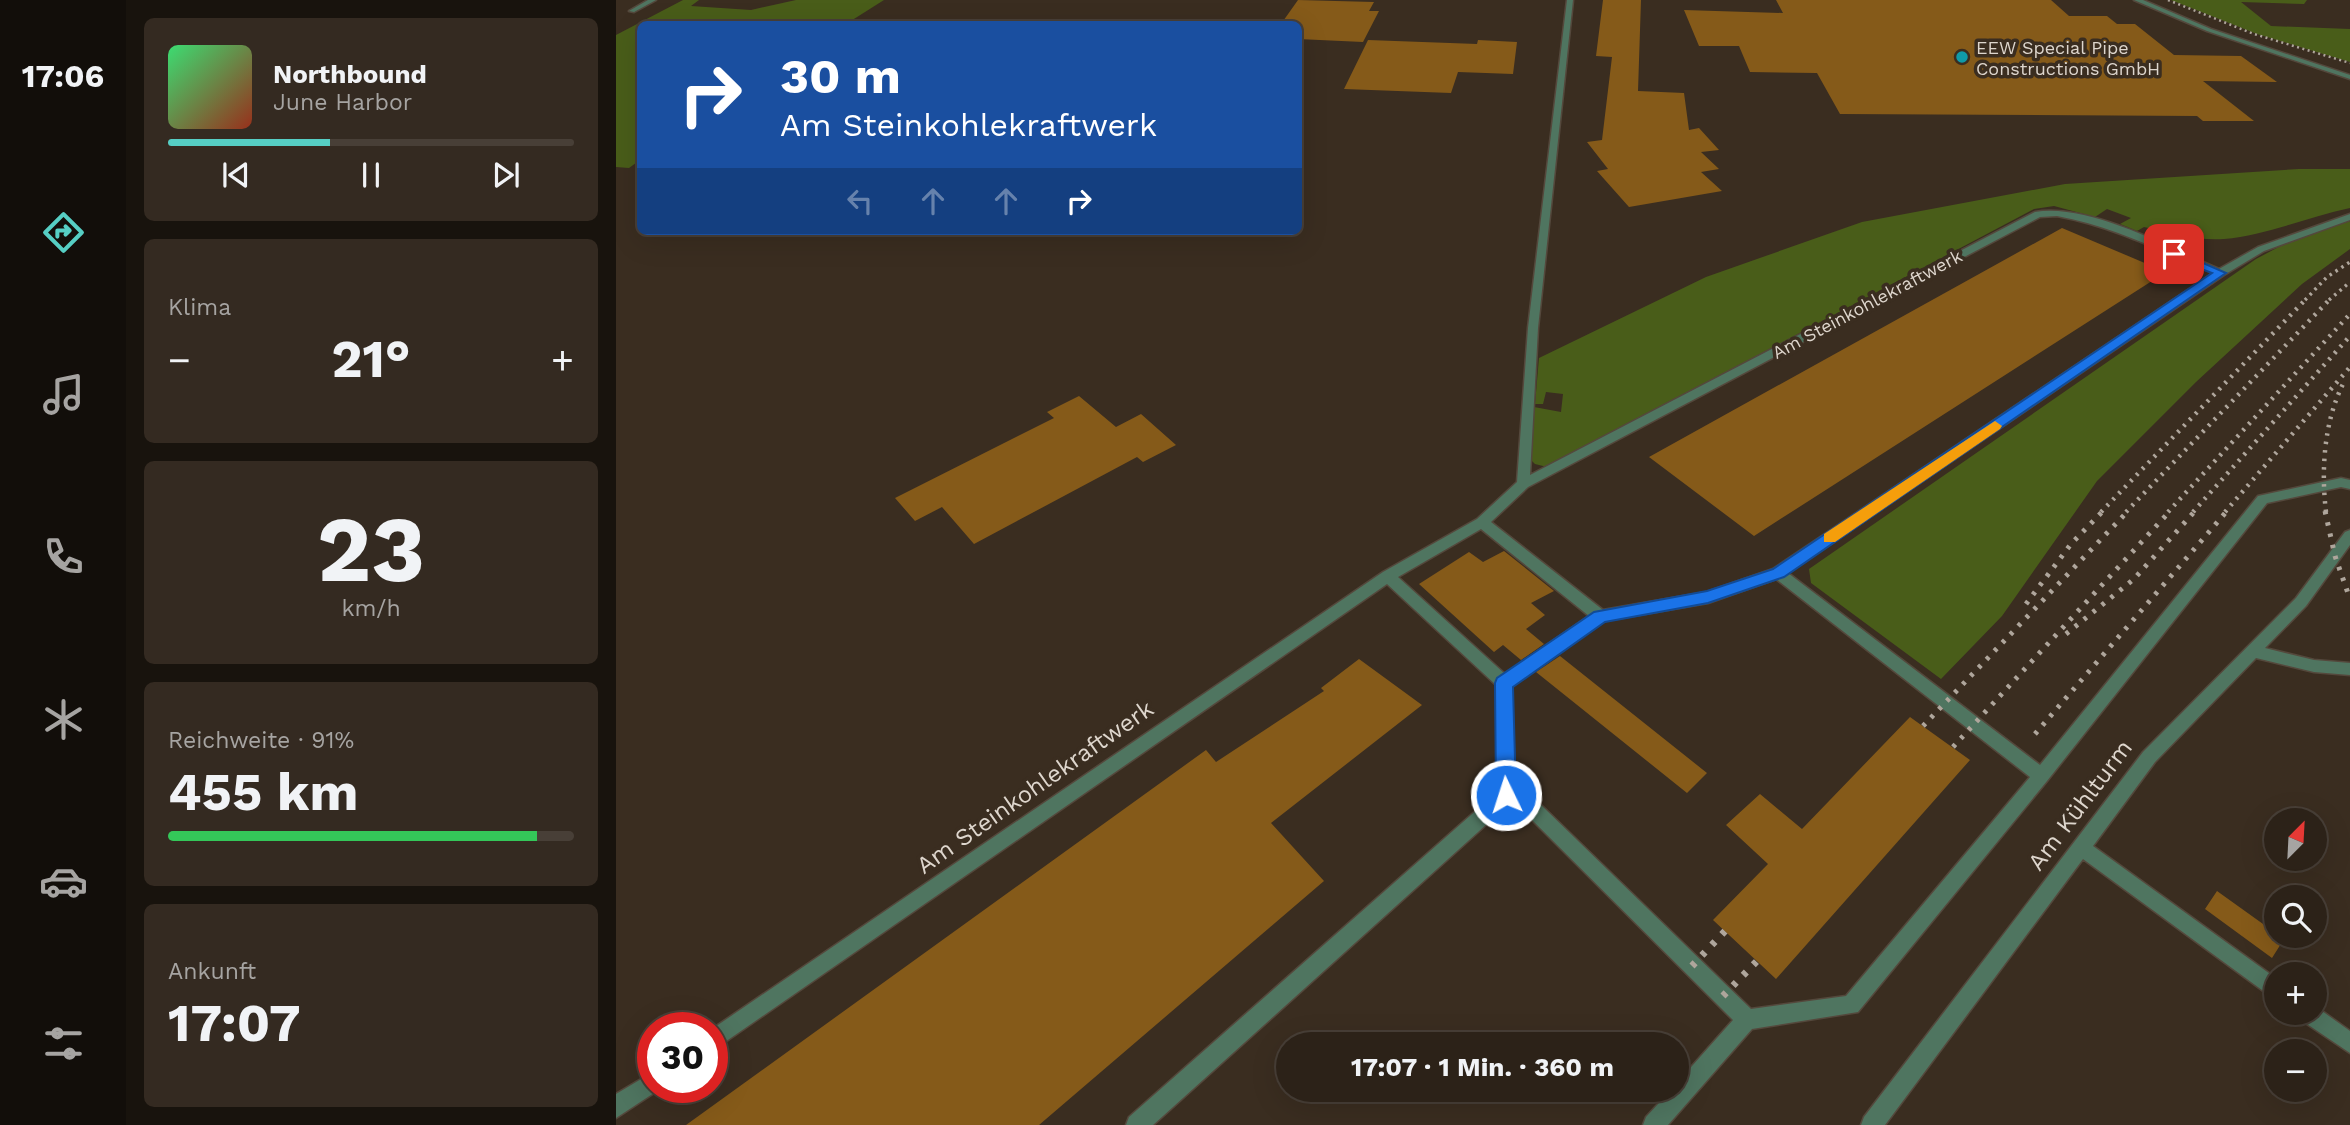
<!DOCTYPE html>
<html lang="de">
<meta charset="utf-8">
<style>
body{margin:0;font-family:"Work Sans",sans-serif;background:#342a21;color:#f1f3f6;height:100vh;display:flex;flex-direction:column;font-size:26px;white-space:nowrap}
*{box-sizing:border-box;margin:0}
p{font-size:23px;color:#a6a4a2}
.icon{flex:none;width:38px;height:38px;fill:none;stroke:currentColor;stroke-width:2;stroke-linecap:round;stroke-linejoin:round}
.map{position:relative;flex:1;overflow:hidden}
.drawer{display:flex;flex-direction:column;gap:18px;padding:18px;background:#18130d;width:490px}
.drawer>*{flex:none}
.guide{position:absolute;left:21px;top:21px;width:665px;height:214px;border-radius:10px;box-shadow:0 7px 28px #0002,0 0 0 2px #483f37;background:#1a4fa0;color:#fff;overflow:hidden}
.needle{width:46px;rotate:24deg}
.controls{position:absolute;left:1648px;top:808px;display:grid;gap:14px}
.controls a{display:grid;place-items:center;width:63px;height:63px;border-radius:50%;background:#2c2218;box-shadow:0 7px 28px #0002,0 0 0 2px #483f37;font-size:35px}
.speed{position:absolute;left:21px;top:1012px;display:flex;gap:14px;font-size:35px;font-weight:700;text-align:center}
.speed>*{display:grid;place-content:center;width:91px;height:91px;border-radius:50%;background:#2c2218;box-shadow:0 7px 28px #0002,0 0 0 2px #483f37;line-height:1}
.speed .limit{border:10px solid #d22;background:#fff;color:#111}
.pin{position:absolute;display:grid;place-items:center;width:60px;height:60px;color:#fff;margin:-30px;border-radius:14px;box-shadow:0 4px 10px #0006}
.me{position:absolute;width:77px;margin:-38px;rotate:356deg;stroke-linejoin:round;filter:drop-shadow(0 0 5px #0008)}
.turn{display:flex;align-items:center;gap:24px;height:147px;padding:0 28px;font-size:32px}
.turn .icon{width:91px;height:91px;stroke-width:2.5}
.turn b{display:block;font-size:49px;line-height:60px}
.lanes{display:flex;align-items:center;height:66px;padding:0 28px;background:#0003;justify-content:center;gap:35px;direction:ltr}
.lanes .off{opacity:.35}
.big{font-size:52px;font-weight:700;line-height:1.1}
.drawer .card{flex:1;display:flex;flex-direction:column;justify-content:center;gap:10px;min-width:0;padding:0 24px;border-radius:10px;background:#342a21}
.drawer .dial{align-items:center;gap:0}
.dial b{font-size:91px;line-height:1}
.song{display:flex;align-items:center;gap:21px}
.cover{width:84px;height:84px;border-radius:10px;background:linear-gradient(135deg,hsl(140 70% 55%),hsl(10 70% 35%))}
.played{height:7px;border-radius:4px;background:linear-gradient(90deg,#56cec4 40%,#483f37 40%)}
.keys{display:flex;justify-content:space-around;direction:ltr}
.heat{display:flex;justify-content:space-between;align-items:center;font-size:38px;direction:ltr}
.charge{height:10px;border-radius:5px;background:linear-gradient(90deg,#34c759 91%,#483f37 0)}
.trip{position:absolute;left:660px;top:1032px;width:413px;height:70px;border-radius:35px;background:#2c2218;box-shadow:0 7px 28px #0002,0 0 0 2px #483f37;font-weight:700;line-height:70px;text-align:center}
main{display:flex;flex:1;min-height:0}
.menu{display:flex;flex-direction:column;width:126px;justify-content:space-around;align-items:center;background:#120e0a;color:#a6a4a2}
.menu .icon{width:49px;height:49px}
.menu .on{color:#56cec4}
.menu b{font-size:32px;color:#f1f3f6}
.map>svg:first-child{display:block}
</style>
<main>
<nav class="menu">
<b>17:06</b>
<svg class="icon on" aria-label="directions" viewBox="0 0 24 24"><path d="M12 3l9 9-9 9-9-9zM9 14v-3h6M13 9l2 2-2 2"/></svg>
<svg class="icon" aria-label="music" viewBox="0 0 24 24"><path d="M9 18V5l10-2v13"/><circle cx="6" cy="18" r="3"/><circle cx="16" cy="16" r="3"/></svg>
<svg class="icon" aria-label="phone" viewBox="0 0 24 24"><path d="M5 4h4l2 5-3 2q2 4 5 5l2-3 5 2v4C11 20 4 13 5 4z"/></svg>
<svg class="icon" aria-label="climate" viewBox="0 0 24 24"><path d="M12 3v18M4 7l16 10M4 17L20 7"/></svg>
<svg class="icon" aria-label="car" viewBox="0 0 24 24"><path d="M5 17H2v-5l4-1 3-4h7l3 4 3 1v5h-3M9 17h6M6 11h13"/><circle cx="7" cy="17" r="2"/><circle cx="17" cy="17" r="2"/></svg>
<svg class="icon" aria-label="filters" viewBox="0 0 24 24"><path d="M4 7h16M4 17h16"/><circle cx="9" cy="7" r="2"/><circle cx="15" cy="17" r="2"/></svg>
</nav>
<section class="drawer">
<div class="card">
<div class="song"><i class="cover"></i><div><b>Northbound</b><p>June Harbor</p></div></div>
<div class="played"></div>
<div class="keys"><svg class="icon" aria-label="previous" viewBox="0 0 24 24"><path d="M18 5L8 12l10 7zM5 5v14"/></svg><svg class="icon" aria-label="pause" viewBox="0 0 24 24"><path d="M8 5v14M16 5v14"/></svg><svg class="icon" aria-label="next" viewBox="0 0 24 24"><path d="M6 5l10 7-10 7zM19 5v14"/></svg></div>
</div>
<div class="card"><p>Klima</p>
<div class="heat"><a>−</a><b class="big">21°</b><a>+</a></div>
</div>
<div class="card dial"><b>23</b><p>km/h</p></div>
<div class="card"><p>Reichweite · 91%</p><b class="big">455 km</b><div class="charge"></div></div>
<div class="card"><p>Ankunft</p><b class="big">17:07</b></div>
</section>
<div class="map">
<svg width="1734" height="1125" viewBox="0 0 1734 1125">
<rect width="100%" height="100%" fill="#3a2d20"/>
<path fill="#495d19" d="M67 0H83L75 6 135 10 180 0H268L230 24H24V160L13 168 0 167V35Z
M1555 0H1691L1688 4 1625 2 1655 26 1734 29V62L1641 34Z
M1683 169H1734V208C1692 217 1651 235 1608 239 1581 241 1554 233 1528 227L1521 231 1504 224 1515 218 1491 209 1479 217 1438 206 1418 209 931 467 919 464 913 458 918 407 945 412 947 394 930 392 927 404H919L923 358 1090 277 1246 222 1449 184Z
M1734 221V249L1686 284 1580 382 1481 481 1386 616 1325 679 1195 583 1193 569 1640 259 1672 242Z"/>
<path fill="#855a19" d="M682 0 758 2 753 11H763L747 42 682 39V24H665Z
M987 0H1025L1022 91 1068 93 1073 130 1083 128 1103 150 1085 152 1103 169 1085 172 1106 191 1013 207 981 171 992 169 971 142 986 140 996 57 980 56Z
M1160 0H1435L1453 16H1491L1501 24H1519L1558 55 1625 56 1661 82 1587 81 1638 121H1587L1581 116 1224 114 1201 73 1134 72 1123 46H1083L1068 10 1167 13Z
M752 40 861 44 862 40 901 42 897 74 842 72 835 93 728 89Z
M1446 228 1550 272 1138 536 1033 457Z
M463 396 500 427 525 414 560 445 527 462 521 457 358 544 326 507 299 521 279 498 438 418 431 412Z
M888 551 938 591 915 603 929 615 910 629 928 644 905 660 887 645 878 652 803 584 853 552 867 562Z
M944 656 1091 773 1071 793 920 672Z
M743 659 806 705 655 823 708 881 423 1125H70L590 750 600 762 708 691 705 688Z
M1294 717 1354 760 1160 979 1097 920 1152 864 1110 825 1144 794 1186 829Z
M1601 891 1668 939 1656 958 1589 909Z"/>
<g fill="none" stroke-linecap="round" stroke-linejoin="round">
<g stroke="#54483c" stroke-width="3">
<path id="street" d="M32 0H40L18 12 13 11Z
M951 0H957L922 328 914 475 1419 212C1473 203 1554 248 1603 269L1642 247 1734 214V220L1648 251 1608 275 1172 573 1424 765 1642 496 1725 478 1734 480V489L1725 487 1651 503 1431 781 1242 1012 1136 1029 1052 1125H1027L1030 1117 1055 1090H1060V1084L1117 1020 912 816 892 805 537 1125H510L513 1117 881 792 880 685 771 584 96 1051V1029L767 572 861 519 901 482 912 328ZM1441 216C1496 226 1546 251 1597 273L1157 569 1091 592 987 610 875 522 912 487 1424 217ZM865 529 973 616 889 674 782 577ZM1160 579 1414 777 1230 996 1135 1009 924 804 898 791 896 686 988 621 1092 603Z
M1518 0H1527L1595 29 1734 75V79L1591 31Z
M1734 530V545L1690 606 1649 648 1698 660 1734 663V675L1698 672 1640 658 1539 762 1477 846 1661 979V1001L1467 859 1269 1125H1245L1248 1117 1527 752 1680 598 1729 532Z
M1699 1006 1734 1031V1053L1685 1020 1682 1013H1699Z
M37 1072V1087H46L44 1089 0 1118V1094Z"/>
</g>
<use href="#street" fill="#4f7560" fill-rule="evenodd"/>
<path stroke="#afa69c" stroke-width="2.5" stroke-dasharray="2 3.5" stroke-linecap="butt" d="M1552 0 1638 34 1734 63"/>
<path stroke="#afa69c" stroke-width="3.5" stroke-dasharray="2.5 4.5" stroke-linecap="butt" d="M1689 300 1711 277 1734 262
M1713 300 1734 282"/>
<path stroke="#afa69c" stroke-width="4.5" stroke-dasharray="2.5 6" stroke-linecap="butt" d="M1485 512 1691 298
M1510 512 1715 298
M1552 512 1734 314
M1577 512 1734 336
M1609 512 1734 367
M1710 512C1705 470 1708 422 1727 384"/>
<path stroke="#afa69c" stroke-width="5" stroke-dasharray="3.5 8" stroke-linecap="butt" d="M1709 511 1719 556 1734 599
M1410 604 1455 544 1487 511
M1450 634 1518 579 1579 511
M1307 726 1512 511
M1419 734 1611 511
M1337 747 1554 511"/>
<path stroke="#afa69c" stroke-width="7" stroke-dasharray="4.5 10" stroke-linecap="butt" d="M1076 966 1109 931
M1107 996 1141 961"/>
</g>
<path fill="#1a73e8" stroke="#114b97" stroke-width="2" d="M1554 252H1562L1610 273 1168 577 1092 603 989 622 897 687 900 795 897 801 890 804 883 801 880 795 879 683 881 678 978 612 1091 591 1157 569 1596 273 1554 257Z"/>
<path fill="#f59e0b" d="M1379 421 1386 426 1384 429 1219 542H1208V534Z"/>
<circle fill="#0f9aa8" stroke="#3a2d20" stroke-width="2.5" cx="1346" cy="57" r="7"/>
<g text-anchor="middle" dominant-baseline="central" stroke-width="7" stroke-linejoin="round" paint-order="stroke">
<g font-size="18" fill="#ded6cd" stroke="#3a2d20" text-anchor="start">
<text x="1360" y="47">EEW Special Pipe<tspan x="1360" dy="21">Constructions GmbH</tspan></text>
</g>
<g font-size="18" fill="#ded6cd" stroke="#3a2d20">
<text transform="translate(1251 304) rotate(-28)">Am Steinkohlekraftwerk</text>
</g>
<g font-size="24" fill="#ded6cd" stroke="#3a2d20">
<text transform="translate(419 787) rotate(-35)">Am Steinkohlekraftwerk</text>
<text transform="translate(1464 805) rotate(-53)">Am Kühlturm</text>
</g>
</g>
</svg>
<div class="controls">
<a><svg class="needle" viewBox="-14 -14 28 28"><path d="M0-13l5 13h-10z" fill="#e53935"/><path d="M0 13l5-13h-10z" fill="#a6a4a2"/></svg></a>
<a><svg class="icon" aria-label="search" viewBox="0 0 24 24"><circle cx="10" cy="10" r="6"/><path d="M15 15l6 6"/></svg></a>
<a>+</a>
<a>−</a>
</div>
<div class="speed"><div class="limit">30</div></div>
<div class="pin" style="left:1558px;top:254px;background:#d93025"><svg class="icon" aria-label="arrive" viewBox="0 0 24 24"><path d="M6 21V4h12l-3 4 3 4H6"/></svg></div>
<svg class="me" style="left:890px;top:795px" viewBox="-20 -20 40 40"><circle r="17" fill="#1a73e8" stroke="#fff" stroke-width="3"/><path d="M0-11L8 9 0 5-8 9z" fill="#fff"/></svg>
<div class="trip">17:07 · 1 Min. · 360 m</div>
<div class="guide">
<div class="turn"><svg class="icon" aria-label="right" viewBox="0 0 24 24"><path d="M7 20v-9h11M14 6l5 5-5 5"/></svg><div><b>30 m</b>Am Steinkohlekraftwerk</div></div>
<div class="lanes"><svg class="icon off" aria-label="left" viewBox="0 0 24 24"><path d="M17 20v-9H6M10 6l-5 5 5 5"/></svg><svg class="icon off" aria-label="ahead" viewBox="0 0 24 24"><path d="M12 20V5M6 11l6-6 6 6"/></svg><svg class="icon off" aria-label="ahead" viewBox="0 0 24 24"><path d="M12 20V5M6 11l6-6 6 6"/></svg><svg class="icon" aria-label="right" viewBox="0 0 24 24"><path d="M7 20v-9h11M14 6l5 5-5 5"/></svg></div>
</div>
</div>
</main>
